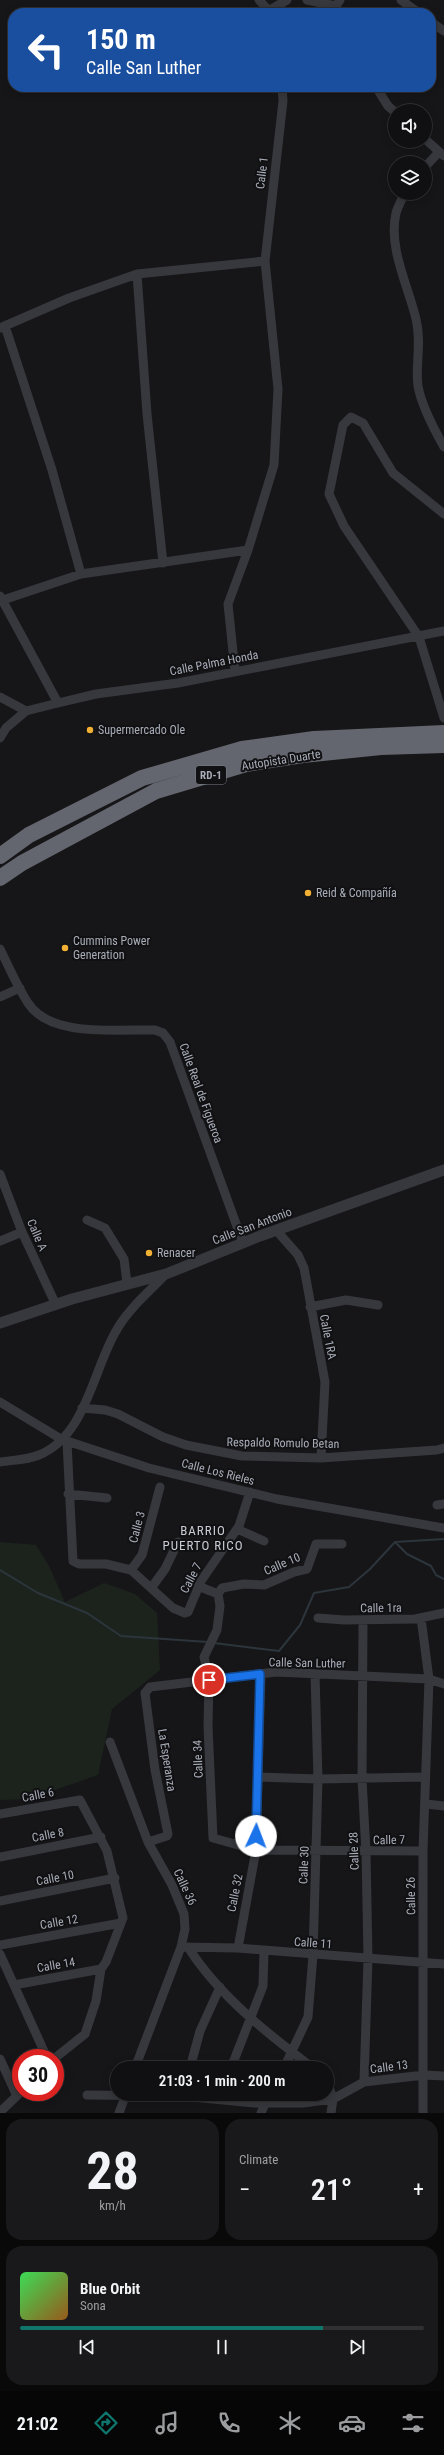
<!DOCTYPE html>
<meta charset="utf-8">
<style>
body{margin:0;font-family:"Roboto Condensed",sans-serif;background:#19191b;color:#f1f3f6;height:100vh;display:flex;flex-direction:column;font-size:15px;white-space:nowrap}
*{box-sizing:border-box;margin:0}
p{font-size:13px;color:#9c9d9f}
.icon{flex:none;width:22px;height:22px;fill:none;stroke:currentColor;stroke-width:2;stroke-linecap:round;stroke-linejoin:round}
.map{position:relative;height:2113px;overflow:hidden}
.details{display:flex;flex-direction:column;gap:6px;padding:6px;background:#09090a;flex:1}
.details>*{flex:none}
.banner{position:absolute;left:8px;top:8px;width:428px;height:84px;border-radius:16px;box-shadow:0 2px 10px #0003,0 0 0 1px #303032;background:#1a4fa0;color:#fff;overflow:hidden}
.controls{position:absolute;left:388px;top:104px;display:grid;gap:8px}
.controls a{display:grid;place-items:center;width:44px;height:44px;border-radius:50%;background:#101012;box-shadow:0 2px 10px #0003,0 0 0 1px #303032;font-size:20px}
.speed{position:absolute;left:12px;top:2049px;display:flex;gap:8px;font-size:20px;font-weight:700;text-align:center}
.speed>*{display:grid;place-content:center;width:52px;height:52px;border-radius:50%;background:#101012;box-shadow:0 2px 10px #0003,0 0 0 1px #303032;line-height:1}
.speed .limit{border:6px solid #d22;background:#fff;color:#111}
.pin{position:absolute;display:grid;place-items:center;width:34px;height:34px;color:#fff;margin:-17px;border:2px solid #fff;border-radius:50%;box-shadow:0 1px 4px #0007}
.me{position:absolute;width:44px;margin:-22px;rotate:2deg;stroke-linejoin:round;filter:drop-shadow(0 0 3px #0008)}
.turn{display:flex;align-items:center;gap:14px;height:84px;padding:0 12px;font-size:18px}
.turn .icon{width:52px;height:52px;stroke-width:2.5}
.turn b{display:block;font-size:28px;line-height:34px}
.big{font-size:30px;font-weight:600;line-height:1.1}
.details .card{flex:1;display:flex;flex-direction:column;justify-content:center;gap:6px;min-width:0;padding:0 14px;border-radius:16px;background:#19191b}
.details .dial{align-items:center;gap:0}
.dial b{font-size:52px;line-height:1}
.song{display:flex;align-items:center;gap:12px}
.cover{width:48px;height:48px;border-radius:6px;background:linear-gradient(135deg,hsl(130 70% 55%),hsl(30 70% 35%))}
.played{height:4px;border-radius:2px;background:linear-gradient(90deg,#0f766e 75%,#303032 75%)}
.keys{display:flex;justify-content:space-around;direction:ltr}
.heat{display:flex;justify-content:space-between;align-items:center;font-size:22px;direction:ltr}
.details .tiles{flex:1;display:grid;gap:6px;grid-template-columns:1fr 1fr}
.card:last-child{grid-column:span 2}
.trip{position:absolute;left:110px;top:2061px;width:224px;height:40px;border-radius:20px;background:#101012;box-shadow:0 2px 10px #0003,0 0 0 1px #303032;font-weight:600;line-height:40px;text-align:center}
.tab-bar{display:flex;height:64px;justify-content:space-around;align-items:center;background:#060607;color:#9c9d9f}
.tab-bar .icon{width:28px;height:28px}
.tab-bar .active{color:#0f766e}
.tab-bar b{font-size:18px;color:#f1f3f6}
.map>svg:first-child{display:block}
</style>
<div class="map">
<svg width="444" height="2113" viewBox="0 0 444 2113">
<rect width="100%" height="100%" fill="#161618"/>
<path fill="#1c231d" d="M0 1542 36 1545 49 1566 65 1602 104 1583 135 1594 157 1613 160 1670 112 1709 98 1775 29 1799 0 1800Z"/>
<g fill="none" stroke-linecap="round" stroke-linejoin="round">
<path stroke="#2c353c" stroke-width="2" d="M395 1542 407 1554 431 1566 436 1575 444 1579
M0 1570 38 1593 87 1613 121 1636 208 1642
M214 1643 279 1651 300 1625 314 1593 349 1587 370 1569 395 1542 444 1539"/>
<path stroke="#37383d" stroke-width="9" d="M259 0 271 13
M307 0 336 6
M401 0 419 13
M270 10 287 0
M339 13 336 6 340 0
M431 22 444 31
M376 87 388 106 395 112
M425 139 444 156
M425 167 439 152
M405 193C402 199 398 206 396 213 388 248 408 285 416 319 422 343 415 365 418 386 421 404 435 431 444 447
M137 274 147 414 163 563
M5 326 52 470 81 574
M0 328 69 298 137 274 265 261
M444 514 393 473 363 423 351 417 343 425 329 494 344 526 419 637 444 718
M0 596 58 703
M3 600 81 574 248 550
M235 671 228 604 248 550 274 465 278 389 265 261 283 101 282 87
M0 697 26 711
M0 738 6 728 26 711 58 703 96 694 178 683 444 631
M0 949C9 967 17 986 28 1003 50 1038 118 1029 155 1030L163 1033 170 1042 243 1243
M0 997 20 988
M0 1174 22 1232 56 1305
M87 1220 105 1228 124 1259 127 1283
M276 1230 298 1255 304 1268 325 1382 321 1458
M0 1241 22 1232
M310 1307 346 1300 378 1305
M0 1402 61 1439 149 1468 277 1499 444 1528
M82 1408 105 1410 118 1414 163 1437 186 1445 242 1456 321 1458 437 1450 444 1448
M67 1442 73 1561 79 1564H106L131 1570 173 1608 185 1613 188 1612 201 1581 239 1526 250 1492
M0 1462C13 1460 27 1460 39 1455 86 1436 93 1370 116 1331 128 1309 149 1292 166 1274
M68 1494 107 1498
M437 1505 444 1504
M237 1529 264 1541
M131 1570 142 1555 160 1487
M198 1586 218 1594
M152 1587 165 1569 178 1542
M218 1594 220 1606 217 1630 204 1657 209 1679 208 1726 213 1838 256 1850 423 1851
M218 1594 222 1588 244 1584 264 1585 294 1572 307 1569 316 1544H342
M318 1618 344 1620 415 1619 444 1613
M421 1618 429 1679 423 1851V2113
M363 1620 362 1779 366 1852 368 1959 364 2082
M110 1742 148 1842 172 1885 184 1914 185 1929 181 1947 135 2068
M258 1777 318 1779 425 1777
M426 1804 444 1806
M0 1814 80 1800 107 1851 123 1918 106 1962 101 1969 96 2001 85 2034 55 2058
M148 1842 167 1836 168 1834 155 1770 145 1693 150 1687 276 1672 429 1679 444 1684
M0 1857 101 1837
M0 1901 115 1878
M0 1945 121 1923
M181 1947 238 1948 444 1964
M188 1947C219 1996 268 2034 313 2068
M238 1948 256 1850 261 1674
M0 1954 47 2058
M14 1985 101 1969
M0 2059 17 2096
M190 2068 200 2031 220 1987
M231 2068 263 1986 264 1951
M284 2068 308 2017 313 1955 318 1779 315 1674
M327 2081 333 2099 331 2113
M87 2095 182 2096 254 2103H303L333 2099 364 2082 424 2075 444 2076
M0 2112 21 2092
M119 2113 126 2094
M261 2113 269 2094"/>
<path stroke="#37383d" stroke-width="11" d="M0 1323 72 1299 166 1274 260 1236 444 1170"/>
<path stroke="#63666e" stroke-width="16" d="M0 856 29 835 142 778 242 749 314 739 444 733
M0 878 22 863 156 791 246 764 303 755 381 747 444 745"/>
</g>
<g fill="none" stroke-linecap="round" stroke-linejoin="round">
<g stroke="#114b97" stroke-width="10">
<path id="route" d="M209 1680 260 1674 256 1836"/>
</g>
<use href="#route" stroke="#1a73e8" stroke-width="7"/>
</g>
<g fill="#f2b134" stroke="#111113" stroke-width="1.5">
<circle cx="90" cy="730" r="4"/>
<circle cx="308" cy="893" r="4"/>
<circle cx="65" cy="948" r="4"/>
<circle cx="149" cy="1253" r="4"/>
</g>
<g text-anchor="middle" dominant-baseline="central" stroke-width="4" stroke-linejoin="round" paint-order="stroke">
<rect fill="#111113" stroke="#7b7e86" stroke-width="1" x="196" y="766" width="30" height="18" rx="3"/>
<g font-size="11" font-weight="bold" fill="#a8adb8">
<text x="211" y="775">RD-1</text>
</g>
<g font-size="12" fill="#a8adb8" stroke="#111113">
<text transform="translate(262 173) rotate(-83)">Calle 1</text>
<text transform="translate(214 663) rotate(-11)">Calle Palma Honda</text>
<text transform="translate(281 760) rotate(-9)">Autopista Duarte</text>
<text transform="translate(201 1093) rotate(70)">Calle Real de Figueroa</text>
<text transform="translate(252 1226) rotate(-21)">Calle San Antonio</text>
<text transform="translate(37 1235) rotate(67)">Calle A</text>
<text transform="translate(328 1337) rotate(79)">Calle 1RA</text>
<text transform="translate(283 1443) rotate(1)">Respaldo Romulo Betan</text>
<text transform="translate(218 1472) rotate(14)">Calle Los Rieles</text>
<text transform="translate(137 1527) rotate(-75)">Calle 3</text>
<text transform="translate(282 1564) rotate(-23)">Calle 10</text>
<text transform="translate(191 1578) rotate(-62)">Calle 7</text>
<text transform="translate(381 1608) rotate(-1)">Calle 1ra</text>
<text transform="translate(307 1663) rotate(1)">Calle San Luther</text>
<text transform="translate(198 1759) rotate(-92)">Calle 34</text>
<text transform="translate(167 1760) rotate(81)">La Esperanza</text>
<text transform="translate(38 1795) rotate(-11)">Calle 6</text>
<text transform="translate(48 1835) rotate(-11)">Calle 8</text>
<text transform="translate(389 1840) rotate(-1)">Calle 7</text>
<text transform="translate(354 1851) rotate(-92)">Calle 28</text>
<text transform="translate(304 1865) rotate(-88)">Calle 30</text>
<text transform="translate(55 1878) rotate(-11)">Calle 10</text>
<text transform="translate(185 1887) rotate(65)">Calle 36</text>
<text transform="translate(235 1893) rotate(-79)">Calle 32</text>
<text transform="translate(411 1896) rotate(-91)">Calle 26</text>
<text transform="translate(59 1922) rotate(-10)">Calle 12</text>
<text transform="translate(313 1943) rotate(4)">Calle 11</text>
<text transform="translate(56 1965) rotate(-10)">Calle 14</text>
<text transform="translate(389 2067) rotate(-7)">Calle 13</text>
</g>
<g font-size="12" fill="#a8adb8" stroke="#111113" text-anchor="start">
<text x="98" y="730">Supermercado Ole</text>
<text x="316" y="893">Reid &amp; Compañía</text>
<text x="73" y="941">Cummins Power<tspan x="73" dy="14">Generation</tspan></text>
<text x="157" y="1253">Renacer</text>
</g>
<g font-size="13" letter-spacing="1" fill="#c9ccd4" stroke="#111113">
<text x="203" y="1530">BARRIO<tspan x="203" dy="15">PUERTO RICO</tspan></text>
</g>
</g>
</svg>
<div class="controls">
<a><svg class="icon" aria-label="sound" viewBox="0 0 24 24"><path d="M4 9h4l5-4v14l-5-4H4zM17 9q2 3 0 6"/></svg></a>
<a><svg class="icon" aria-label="layers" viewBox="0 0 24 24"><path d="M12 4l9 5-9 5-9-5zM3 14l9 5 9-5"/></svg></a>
</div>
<div class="speed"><div class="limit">30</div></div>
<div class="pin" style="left:209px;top:1680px;background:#d93025"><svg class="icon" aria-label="arrive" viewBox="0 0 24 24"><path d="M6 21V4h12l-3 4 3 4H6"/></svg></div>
<svg class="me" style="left:256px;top:1836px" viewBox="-20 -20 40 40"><circle r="19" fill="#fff"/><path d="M0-13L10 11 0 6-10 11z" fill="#1a73e8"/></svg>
<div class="trip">21:03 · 1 min · 200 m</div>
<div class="banner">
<div class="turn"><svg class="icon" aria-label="left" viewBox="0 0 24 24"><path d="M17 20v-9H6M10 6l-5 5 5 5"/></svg><div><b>150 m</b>Calle San Luther</div></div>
</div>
</div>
<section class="details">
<div class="tiles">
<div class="card dial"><b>28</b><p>km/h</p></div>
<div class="card"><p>Climate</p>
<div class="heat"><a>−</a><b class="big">21°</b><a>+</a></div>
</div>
<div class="card">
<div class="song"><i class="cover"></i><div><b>Blue Orbit</b><p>Sona</p></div></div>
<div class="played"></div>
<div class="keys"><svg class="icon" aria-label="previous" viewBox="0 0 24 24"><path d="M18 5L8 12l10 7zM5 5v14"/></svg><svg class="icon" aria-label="pause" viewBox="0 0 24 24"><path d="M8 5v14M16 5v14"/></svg><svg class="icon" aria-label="next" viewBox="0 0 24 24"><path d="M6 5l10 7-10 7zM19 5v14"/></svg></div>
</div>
</div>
</section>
<nav class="tab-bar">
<b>21:02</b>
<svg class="icon active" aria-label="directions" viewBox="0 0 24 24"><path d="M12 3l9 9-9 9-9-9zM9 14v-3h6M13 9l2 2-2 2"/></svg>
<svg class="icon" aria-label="music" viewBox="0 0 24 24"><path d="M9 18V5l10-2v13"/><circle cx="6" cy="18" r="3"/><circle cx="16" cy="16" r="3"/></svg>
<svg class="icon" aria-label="phone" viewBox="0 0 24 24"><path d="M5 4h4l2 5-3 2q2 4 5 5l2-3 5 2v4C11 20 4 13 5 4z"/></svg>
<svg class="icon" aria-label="climate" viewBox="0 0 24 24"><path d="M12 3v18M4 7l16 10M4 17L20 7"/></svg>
<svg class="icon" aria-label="car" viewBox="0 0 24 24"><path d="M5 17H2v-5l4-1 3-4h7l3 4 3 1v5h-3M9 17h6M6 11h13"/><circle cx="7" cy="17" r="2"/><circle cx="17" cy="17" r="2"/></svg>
<svg class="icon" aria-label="filters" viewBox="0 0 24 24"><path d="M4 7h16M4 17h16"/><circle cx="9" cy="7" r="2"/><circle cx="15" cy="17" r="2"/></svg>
</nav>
